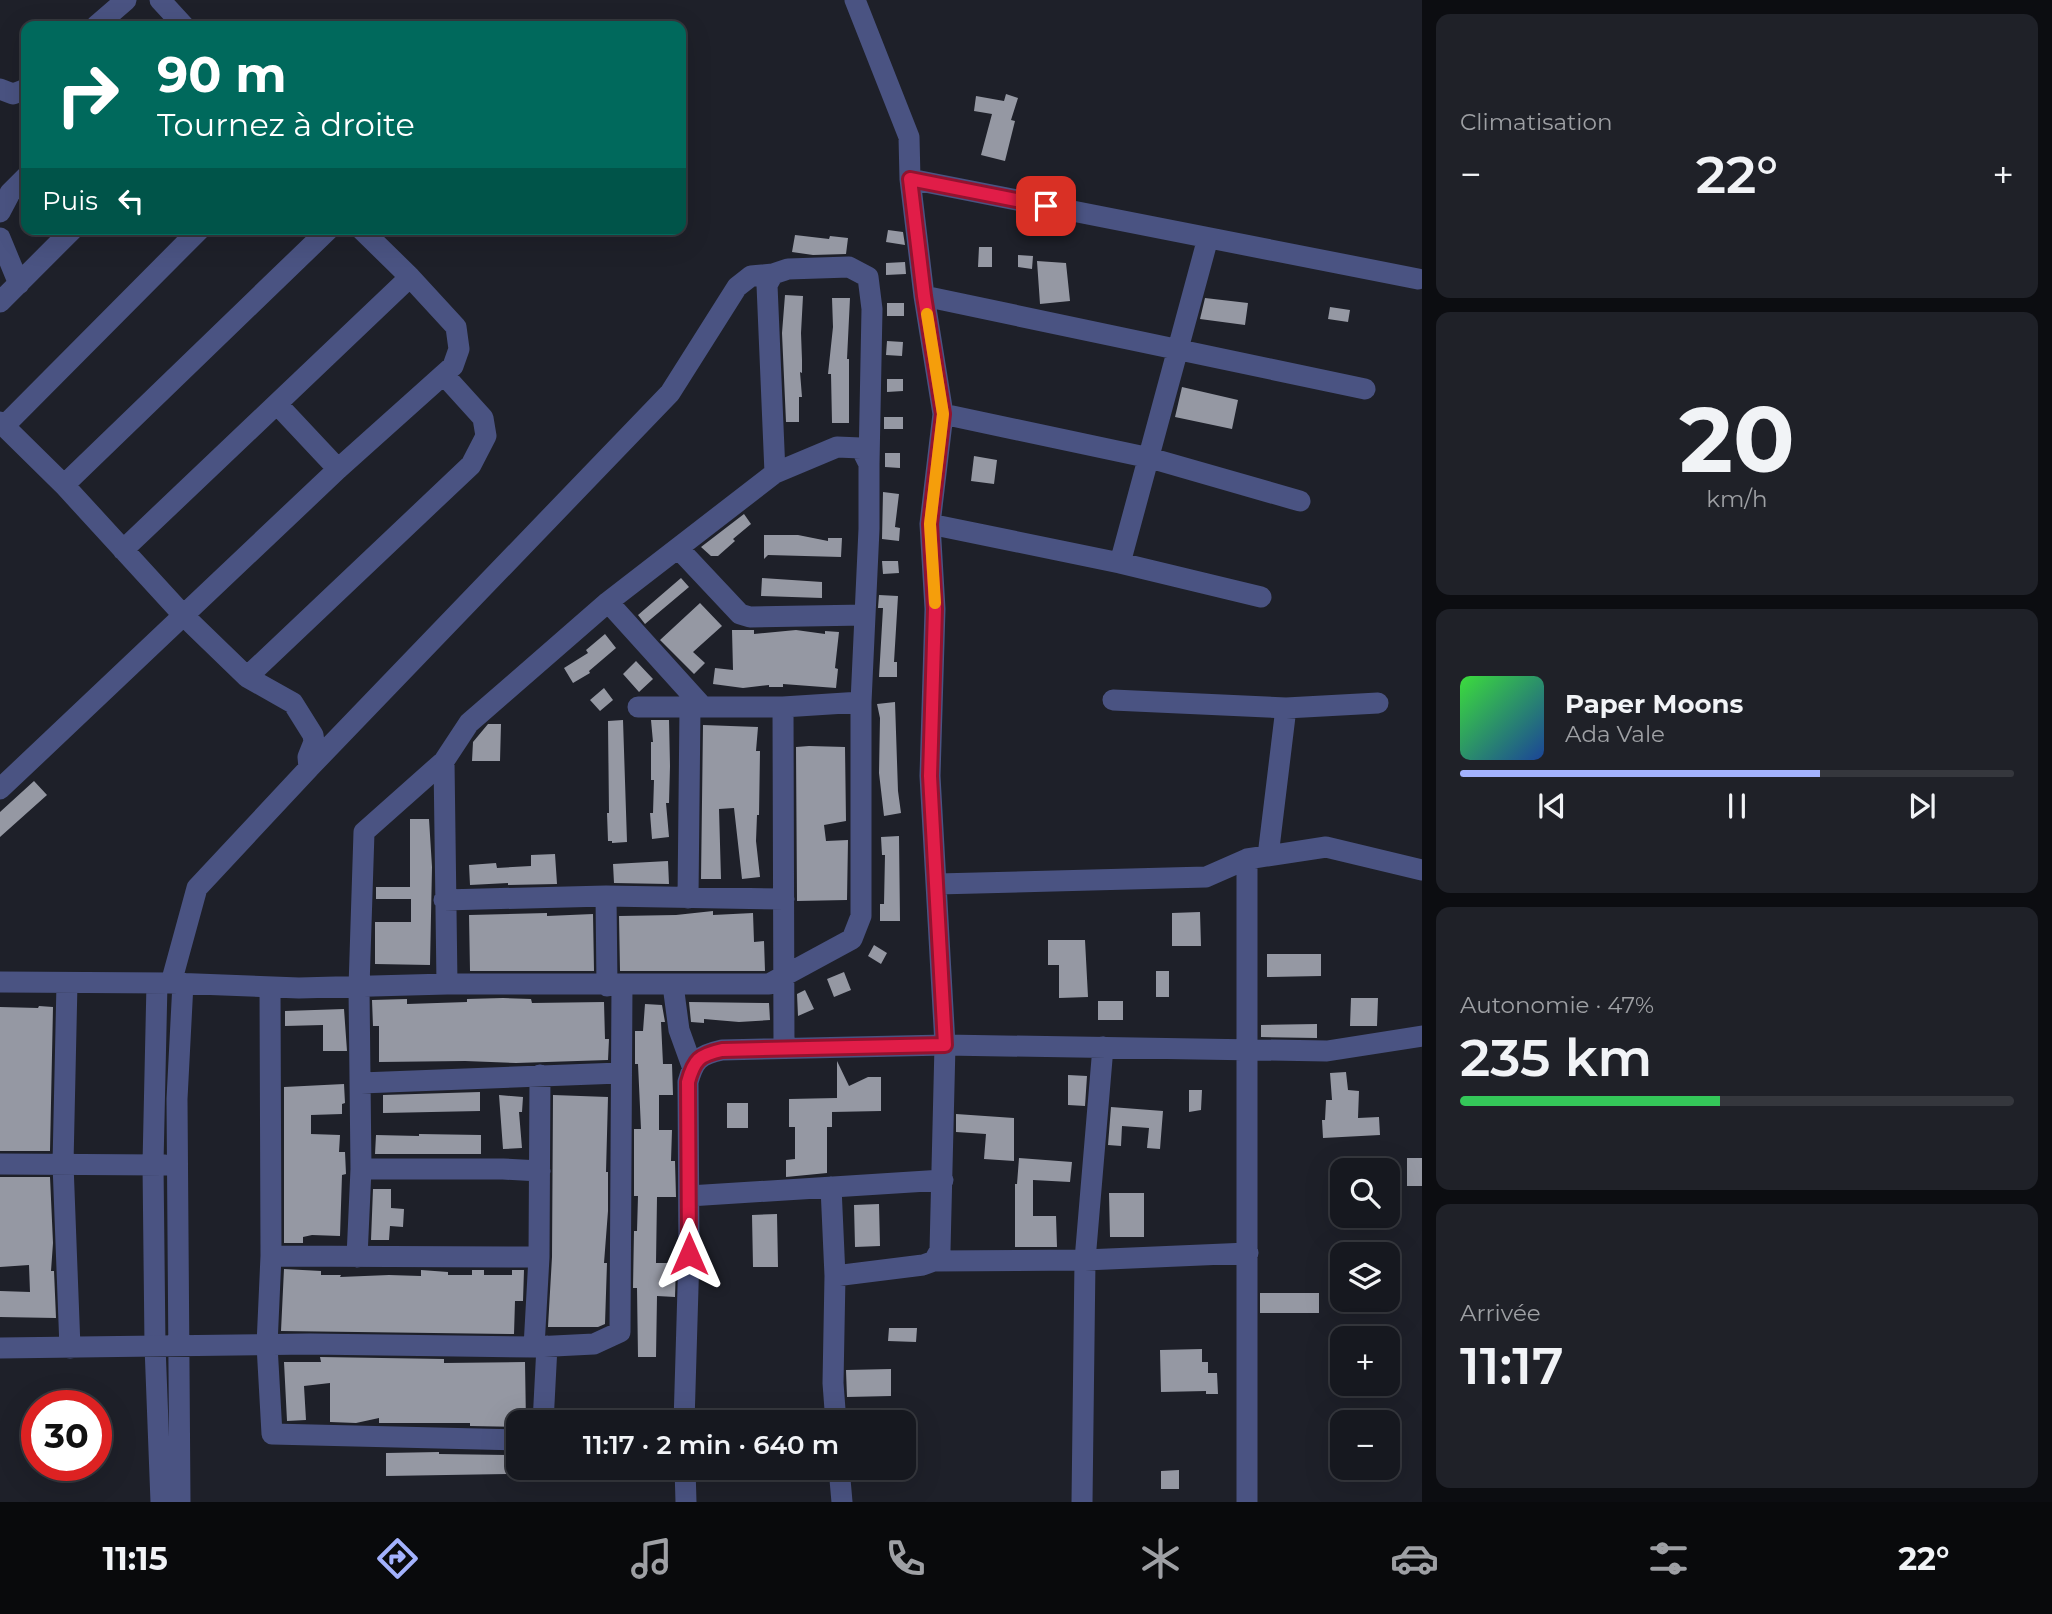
<!DOCTYPE html>
<html lang="fr">
<meta charset="utf-8">
<style>
body{margin:0;font-family:Montserrat,sans-serif;background:#1f2128;color:#f1f3f6;height:100vh;display:flex;flex-direction:column;font-size:26px;white-space:nowrap}
*{box-sizing:border-box;margin:0}
p{font-size:23px;color:#9ea0a4}
.icon{flex:none;width:38px;height:38px;fill:none;stroke:currentColor;stroke-width:2;stroke-linecap:round;stroke-linejoin:round}
.map{position:relative;flex:1;overflow:hidden}
.sheet{display:flex;flex-direction:column;gap:14px;padding:14px;background:#0c0d11;width:630px}
.sheet>*{flex:none}
.top-card{position:absolute;left:21px;top:21px;width:665px;height:214px;border-radius:14px;box-shadow:0 7px 28px #0002,0 0 0 2px #35373d;background:#00695c;color:#fff;overflow:hidden}
.tools{position:absolute;left:1330px;top:1158px;display:grid;gap:14px}
.tools a{display:grid;place-items:center;width:70px;height:70px;border-radius:14px;background:#16181f;box-shadow:0 7px 28px #0002,0 0 0 2px #35373d;font-size:35px}
.speed{position:absolute;left:21px;top:1390px;display:flex;gap:14px;font-size:35px;font-weight:700;text-align:center}
.speed>*{display:grid;place-content:center;width:91px;height:91px;border-radius:50%;background:#16181f;box-shadow:0 7px 28px #0002,0 0 0 2px #35373d;line-height:1}
.speed .limit{border:10px solid #d22;background:#fff;color:#111}
.pin{position:absolute;display:grid;place-items:center;width:60px;height:60px;color:#fff;margin:-30px;border-radius:14px;box-shadow:0 4px 10px #0006}
.me{position:absolute;width:77px;margin:-38px;rotate:0deg;stroke-linejoin:round;filter:drop-shadow(0 0 5px #0008)}
.turn{display:flex;align-items:center;gap:24px;height:147px;padding:0 21px;font-size:32px}
.turn .icon{width:91px;height:91px;stroke-width:2.5}
.turn b{display:block;font-size:49px;line-height:60px}
.then{display:flex;align-items:center;height:66px;padding:0 21px;background:#0003;gap:14px;font-size:26px}
.big{font-size:52px;font-weight:600;line-height:1.1}
.sheet .tile{flex:1;display:flex;flex-direction:column;justify-content:center;gap:10px;min-width:0;padding:0 24px;border-radius:14px;background:#1f2128}
.sheet .dial{align-items:center;gap:0}
.dial b{font-size:91px;line-height:1}
.song{display:flex;align-items:center;gap:21px}
.cover{width:84px;height:84px;border-radius:10px;background:linear-gradient(135deg,hsl(120 70% 55%),hsl(220 70% 35%))}
.played{height:7px;border-radius:4px;background:linear-gradient(90deg,#a3b2fd 65%,#35373d 65%)}
.keys{display:flex;justify-content:space-around;direction:ltr}
.heat{display:flex;justify-content:space-between;align-items:center;font-size:38px;direction:ltr}
.charge{height:10px;border-radius:5px;background:linear-gradient(90deg,#34c759 47%,#35373d 0)}
.trip{position:absolute;left:506px;top:1410px;width:410px;height:70px;border-radius:14px;background:#16181f;box-shadow:0 7px 28px #0002,0 0 0 2px #35373d;font-weight:600;line-height:70px;text-align:center}
.tabs{display:flex;height:112px;justify-content:space-around;align-items:center;background:#090a0c;color:#9ea0a4}
.tabs .icon{width:49px;height:49px}
.tabs .active{color:#a3b2fd}
.tabs b{font-size:32px;color:#f1f3f6}
main{display:flex;flex:1;min-height:0}
.map>svg:first-child{display:block}
</style>
<main>
<div class="map">
<svg width="1422" height="1502" viewBox="0 0 1422 1502">
<rect width="100%" height="100%" fill="#1e2029"/>
<path fill="#9598a3" d="M1006 94 1018 98 1011 120 1015 121 1005 161 981 155 992 114 974 111 976 96 1004 101Z
M888 230 903 232 905 245 886 242Z
M795 235 829 239 830 236 848 238 846 254 813 255 792 252Z
M979 247H992V267H978Z
M1018 255 1033 256 1032 269 1018 267Z
M1037 261 1066 263 1070 301 1040 304Z
M905 262 906 274 886 275V263Z
M785 295 803 296 801 333 802 360V373L800 372 802 397H799V422H786L782 333Z
M832 298H850L847 359H849V423H832L831 374H828L833 327Z
M1205 298 1248 303 1245 325 1200 319Z
M887 303H904V316H887Z
M1330 307 1350 310 1348 322 1328 319Z
M887 341 903 342 902 356 886 355Z
M887 379H903V391L887 392Z
M1182 387 1238 400 1232 429 1175 417Z
M884 417H903V429H884Z
M885 453H900V468L885 467Z
M974 456 997 460 994 484 971 481Z
M883 492 899 494 895 527 900 528 899 541 882 539Z
M744 514 751 524 733 539 735 541 718 556H711L701 547Z
M764 535H798L828 541V538H842L841 557 768 555 764 559Z
M882 561H898L899 573 883 574Z
M681 578 689 587 645 624 638 615Z
M762 578 822 582V598L761 596Z
M879 595 898 596 894 662H897V677H879L883 608H878Z
M700 603 722 626 693 652 705 663 694 674 660 640Z
M732 630H754V634L796 630 825 634V631L839 632 835 668 838 669 836 688 783 684V687H769V685L743 688 713 684 715 668 733 670Z
M605 634 616 648 589 671 590 673 573 683 564 668 588 653 586 650Z
M636 661 653 679 639 692 623 674Z
M604 688 613 700 600 711 590 700Z
M895 702 898 791 901 813 884 816 879 773 880 718 877 704Z
M623 720 627 842 612 843V841H608L607 813H609L608 721Z
M651 720H669L670 766 669 803H666L669 837 652 839 650 813H653L654 780H651V742H653Z
M488 724H501L500 761H472L473 742Z
M703 725 758 727 756 751H760L759 815H757L756 841 760 877 742 879 734 808 719 809 721 879H701Z
M809 746 845 747 846 821 824 825 826 841 848 840 847 900 797 901 796 747Z
M34 781 47 795 0 837V812Z
M410 819H429L432 867 430 965 375 964V922H411V899H376V887H410Z
M899 836 900 921H880V904H884L885 855H882L881 837Z
M555 854 557 884 508 885V883L470 885 469 865 496 863 497 868 531 866V855Z
M668 861 669 884 614 883 613 864Z
M713 911V915L753 913 754 942 764 941 765 971H620L619 916 676 915Z
M1200 912 1201 946H1172V913Z
M547 913V916L593 914 594 971H470L469 915Z
M1048 940H1085L1088 997 1059 998V965H1048Z
M874 945 887 953 881 964 868 956Z
M1267 954H1321V976L1267 977Z
M1156 971H1169V997H1156Z
M844 972 851 990 834 997 827 979Z
M805 990 814 1009 798 1016 797 994Z
M503 998 531 999 532 1003 604 1002 605 1039H609L608 1060 516 1063 465 1061 379 1062V1026H373L372 1000 407 999V1004L467 1002V999Z
M1351 998H1378L1377 1026H1350Z
M1098 1001H1123V1020H1098Z
M689 1002 769 1003 770 1020 739 1022 704 1019V1023L691 1022Z
M645 1004 662 1005 665 1022H661L663 1064H672L673 1095H659V1130H672L671 1161H675L676 1197H657L656 1263H676L675 1297 657 1296 656 1357H638L637 1288H633L634 1231H637L638 1196H634V1129H641L638 1064H635V1031H643Z
M39 1006 53 1007 50 1151H0V1007L38 1008Z
M344 1009 347 1051H323V1025L285 1026V1011Z
M1317 1024V1038L1261 1037V1025Z
M837 1061 849 1086 868 1077H881V1111L832 1112V1127H827V1173L786 1177V1160L795 1159V1127H789V1099L837 1098Z
M1346 1072 1348 1090 1359 1091 1358 1118 1379 1117 1380 1135 1323 1138 1322 1120H1325L1326 1100H1332L1330 1073Z
M1068 1075 1087 1076 1085 1106 1068 1105Z
M344 1084 345 1103 342 1104V1114L311 1115V1134L340 1135 339 1152H345L346 1174 342 1175 340 1236 312 1235 303 1237V1243H284V1087Z
M1189 1090H1202L1201 1110 1189 1112Z
M480 1092V1111L383 1113V1095Z
M499 1095 523 1097 522 1112H519L522 1148 503 1149Z
M553 1095 608 1097 606 1172H608V1211L604 1263H607L605 1324 598 1327H548L552 1257Z
M727 1103H748V1128H727Z
M1111 1107 1163 1111 1160 1149 1147 1148 1149 1128 1122 1126 1121 1146 1108 1145Z
M956 1114 1014 1118V1161L984 1159 986 1134 956 1132Z
M419 1134 481 1135V1154H375L376 1135 419 1136Z
M1019 1158 1072 1162 1070 1182 1033 1180V1216H1056L1057 1247H1015V1184H1017Z
M1407 1158H1422V1186H1407Z
M0 1177H50L53 1243 51 1271H54L56 1318 0 1317V1291L30 1292 29 1265 0 1267Z
M373 1189H391V1208L404 1209 403 1227 390 1226 389 1240H371Z
M1109 1193H1144V1237H1110Z
M879 1204 880 1246 855 1247 854 1205Z
M777 1214 778 1267H753L752 1215Z
M284 1269 321 1271V1275H341L340 1277 389 1275 421 1276V1270L448 1272V1275H472V1270H484V1275H512V1270H524L523 1301H515L514 1334 281 1331Z
M1260 1293H1319V1313H1260Z
M889 1328H917L916 1342 888 1341Z
M1202 1349V1362H1208V1373H1217L1218 1394H1206V1391L1161 1392 1160 1350Z
M320 1357 444 1359V1363L525 1362 526 1423H518V1427L470 1426V1423H379V1418L356 1423 330 1422V1383L304 1386 306 1420 287 1421 284 1362H321Z
M891 1369V1396L847 1397 846 1370Z
M439 1452V1454L507 1455V1474L386 1476V1453Z
M1179 1470V1489H1161V1471Z"/>
<g fill="none" stroke-linecap="round" stroke-linejoin="round">
<path stroke="#4a5382" stroke-width="21" d="M160 0 184 26
M96 26 126 0
M0 89 13 94 26 89
M910 179 1418 279
M0 212 10 193 26 177
M0 238 19 284
M924 296 1365 389
M0 302 73 229
M277 404 338 469
M943 414 1150 458 1300 501
M0 422 64 485 184 616 247 677 293 703 313 735 314 742 308 757 309 768 197 888 171 983 0 982
M4 426 200 229
M775 473 767 285 773 274 788 269 849 267 868 277 872 309 869 464
M64 485 329 229
M930 524 1120 563 1261 597
M678 548 740 614 750 617 865 615
M123 550 410 277
M1120 563 1208 238
M608 602 703 707
M247 677 471 465 486 436 483 418 444 375
M1113 700 1286 708 1378 703
M638 707H783L861 702
M783 707 784 1048
M309 768 670 393 737 287 751 276 773 274
M0 789 338 469 453 366 459 349 456 327 410 277 361 229
M1268 856 1286 708
M937 884 1206 877 1247 859 1326 847 1422 870
M606 896 607 986
M688 898 690 707
M444 900 606 896 784 899
M67 983 63 1164 70 1348
M157 983 153 1164 155 1346 161 1502
M171 983 299 988 447 984H769L852 939 861 916V702L869 529V464L861 448 837 447 775 473 608 602 469 723 444 761 447 984
M673 985 679 1030 692 1066
M270 987 271 1256 539 1257
M361 1083 620 1073
M0 1164 165 1165
M361 1169H503L540 1171
M831 1187 835 1276
M689 1196 943 1180
M271 1256 267 1345 272 1434 518 1440
M357 1257 361 1169 359 987 364 832 444 761
M934 1261 1085 1260 1248 1253
M534 1347 539 1257 540 1075
M0 1348 310 1344 534 1347 594 1344 620 1332 622 984
M543 1423 547 1346
M684 1423 689 1254 688 1082C694 1060 699 1055 722 1050L945 1045 1327 1051 1422 1036
M836 1423 833 1383 835 1276 923 1265 934 1261 940 1250 945 1045 930 776 935 609 930 524 943 414 924 296 910 179 909 137 855 0
M685 1468 686 1502
M839 1468 842 1502
M180 1502 177 1099 183 983
M1082 1502 1085 1260 1103 1047
M1247 1502V859"/>
</g>
<g fill="none" stroke-linecap="round" stroke-linejoin="round">
<g stroke="#92132f" stroke-width="18">
<path id="route" d="M689 1254 688 1082C694 1060 699 1055 722 1050L945 1045 930 776 935 609 930 524 943 414 924 296 910 179 1046 206"/>
</g>
<use href="#route" stroke="#e11d48" stroke-width="12"/>
<path stroke="#f59e0b" stroke-width="12" d="M927 314 943 414 930 524 935 603"/>
</g>
</svg>
<div class="tools">
<a><svg class="icon" aria-label="search" viewBox="0 0 24 24"><circle cx="10" cy="10" r="6"/><path d="M15 15l6 6"/></svg></a>
<a><svg class="icon" aria-label="layers" viewBox="0 0 24 24"><path d="M12 4l9 5-9 5-9-5zM3 14l9 5 9-5"/></svg></a>
<a>+</a>
<a>−</a>
</div>
<div class="speed"><div class="limit">30</div></div>
<div class="pin" style="left:1046px;top:206px;background:#d93025"><svg class="icon" aria-label="arrive" viewBox="0 0 24 24"><path d="M6 21V4h12l-3 4 3 4H6"/></svg></div>
<svg class="me" style="left:689px;top:1254px" viewBox="-20 -20 40 40"><path d="M0-17L14 15 0 8-14 15z" fill="#e11d48" stroke="#fff" stroke-width="4"/></svg>
<div class="trip">11:17 · 2 min · 640 m</div>
<div class="top-card">
<div class="turn"><svg class="icon" aria-label="right" viewBox="0 0 24 24"><path d="M7 20v-9h11M14 6l5 5-5 5"/></svg><div><b>90 m</b>Tournez à droite</div></div>
<div class="then">Puis<svg class="icon" aria-label="left" viewBox="0 0 24 24"><path d="M17 20v-9H6M10 6l-5 5 5 5"/></svg></div>
</div>
</div>
<section class="sheet">
<div class="tile"><p>Climatisation</p>
<div class="heat"><a>−</a><b class="big">22°</b><a>+</a></div>
</div>
<div class="tile dial"><b>20</b><p>km/h</p></div>
<div class="tile">
<div class="song"><i class="cover"></i><div><b>Paper Moons</b><p>Ada Vale</p></div></div>
<div class="played"></div>
<div class="keys"><svg class="icon" aria-label="previous" viewBox="0 0 24 24"><path d="M18 5L8 12l10 7zM5 5v14"/></svg><svg class="icon" aria-label="pause" viewBox="0 0 24 24"><path d="M8 5v14M16 5v14"/></svg><svg class="icon" aria-label="next" viewBox="0 0 24 24"><path d="M6 5l10 7-10 7zM19 5v14"/></svg></div>
</div>
<div class="tile"><p>Autonomie · 47%</p><b class="big">235 km</b><div class="charge"></div></div>
<div class="tile"><p>Arrivée</p><b class="big">11:17</b></div>
</section>
</main>
<nav class="tabs">
<b>11:15</b>
<svg class="icon active" aria-label="directions" viewBox="0 0 24 24"><path d="M12 3l9 9-9 9-9-9zM9 14v-3h6M13 9l2 2-2 2"/></svg>
<svg class="icon" aria-label="music" viewBox="0 0 24 24"><path d="M9 18V5l10-2v13"/><circle cx="6" cy="18" r="3"/><circle cx="16" cy="16" r="3"/></svg>
<svg class="icon" aria-label="phone" viewBox="0 0 24 24"><path d="M5 4h4l2 5-3 2q2 4 5 5l2-3 5 2v4C11 20 4 13 5 4z"/></svg>
<svg class="icon" aria-label="climate" viewBox="0 0 24 24"><path d="M12 3v18M4 7l16 10M4 17L20 7"/></svg>
<svg class="icon" aria-label="car" viewBox="0 0 24 24"><path d="M5 17H2v-5l4-1 3-4h7l3 4 3 1v5h-3M9 17h6M6 11h13"/><circle cx="7" cy="17" r="2"/><circle cx="17" cy="17" r="2"/></svg>
<svg class="icon" aria-label="filters" viewBox="0 0 24 24"><path d="M4 7h16M4 17h16"/><circle cx="9" cy="7" r="2"/><circle cx="15" cy="17" r="2"/></svg>
<b>22°</b>
</nav>
